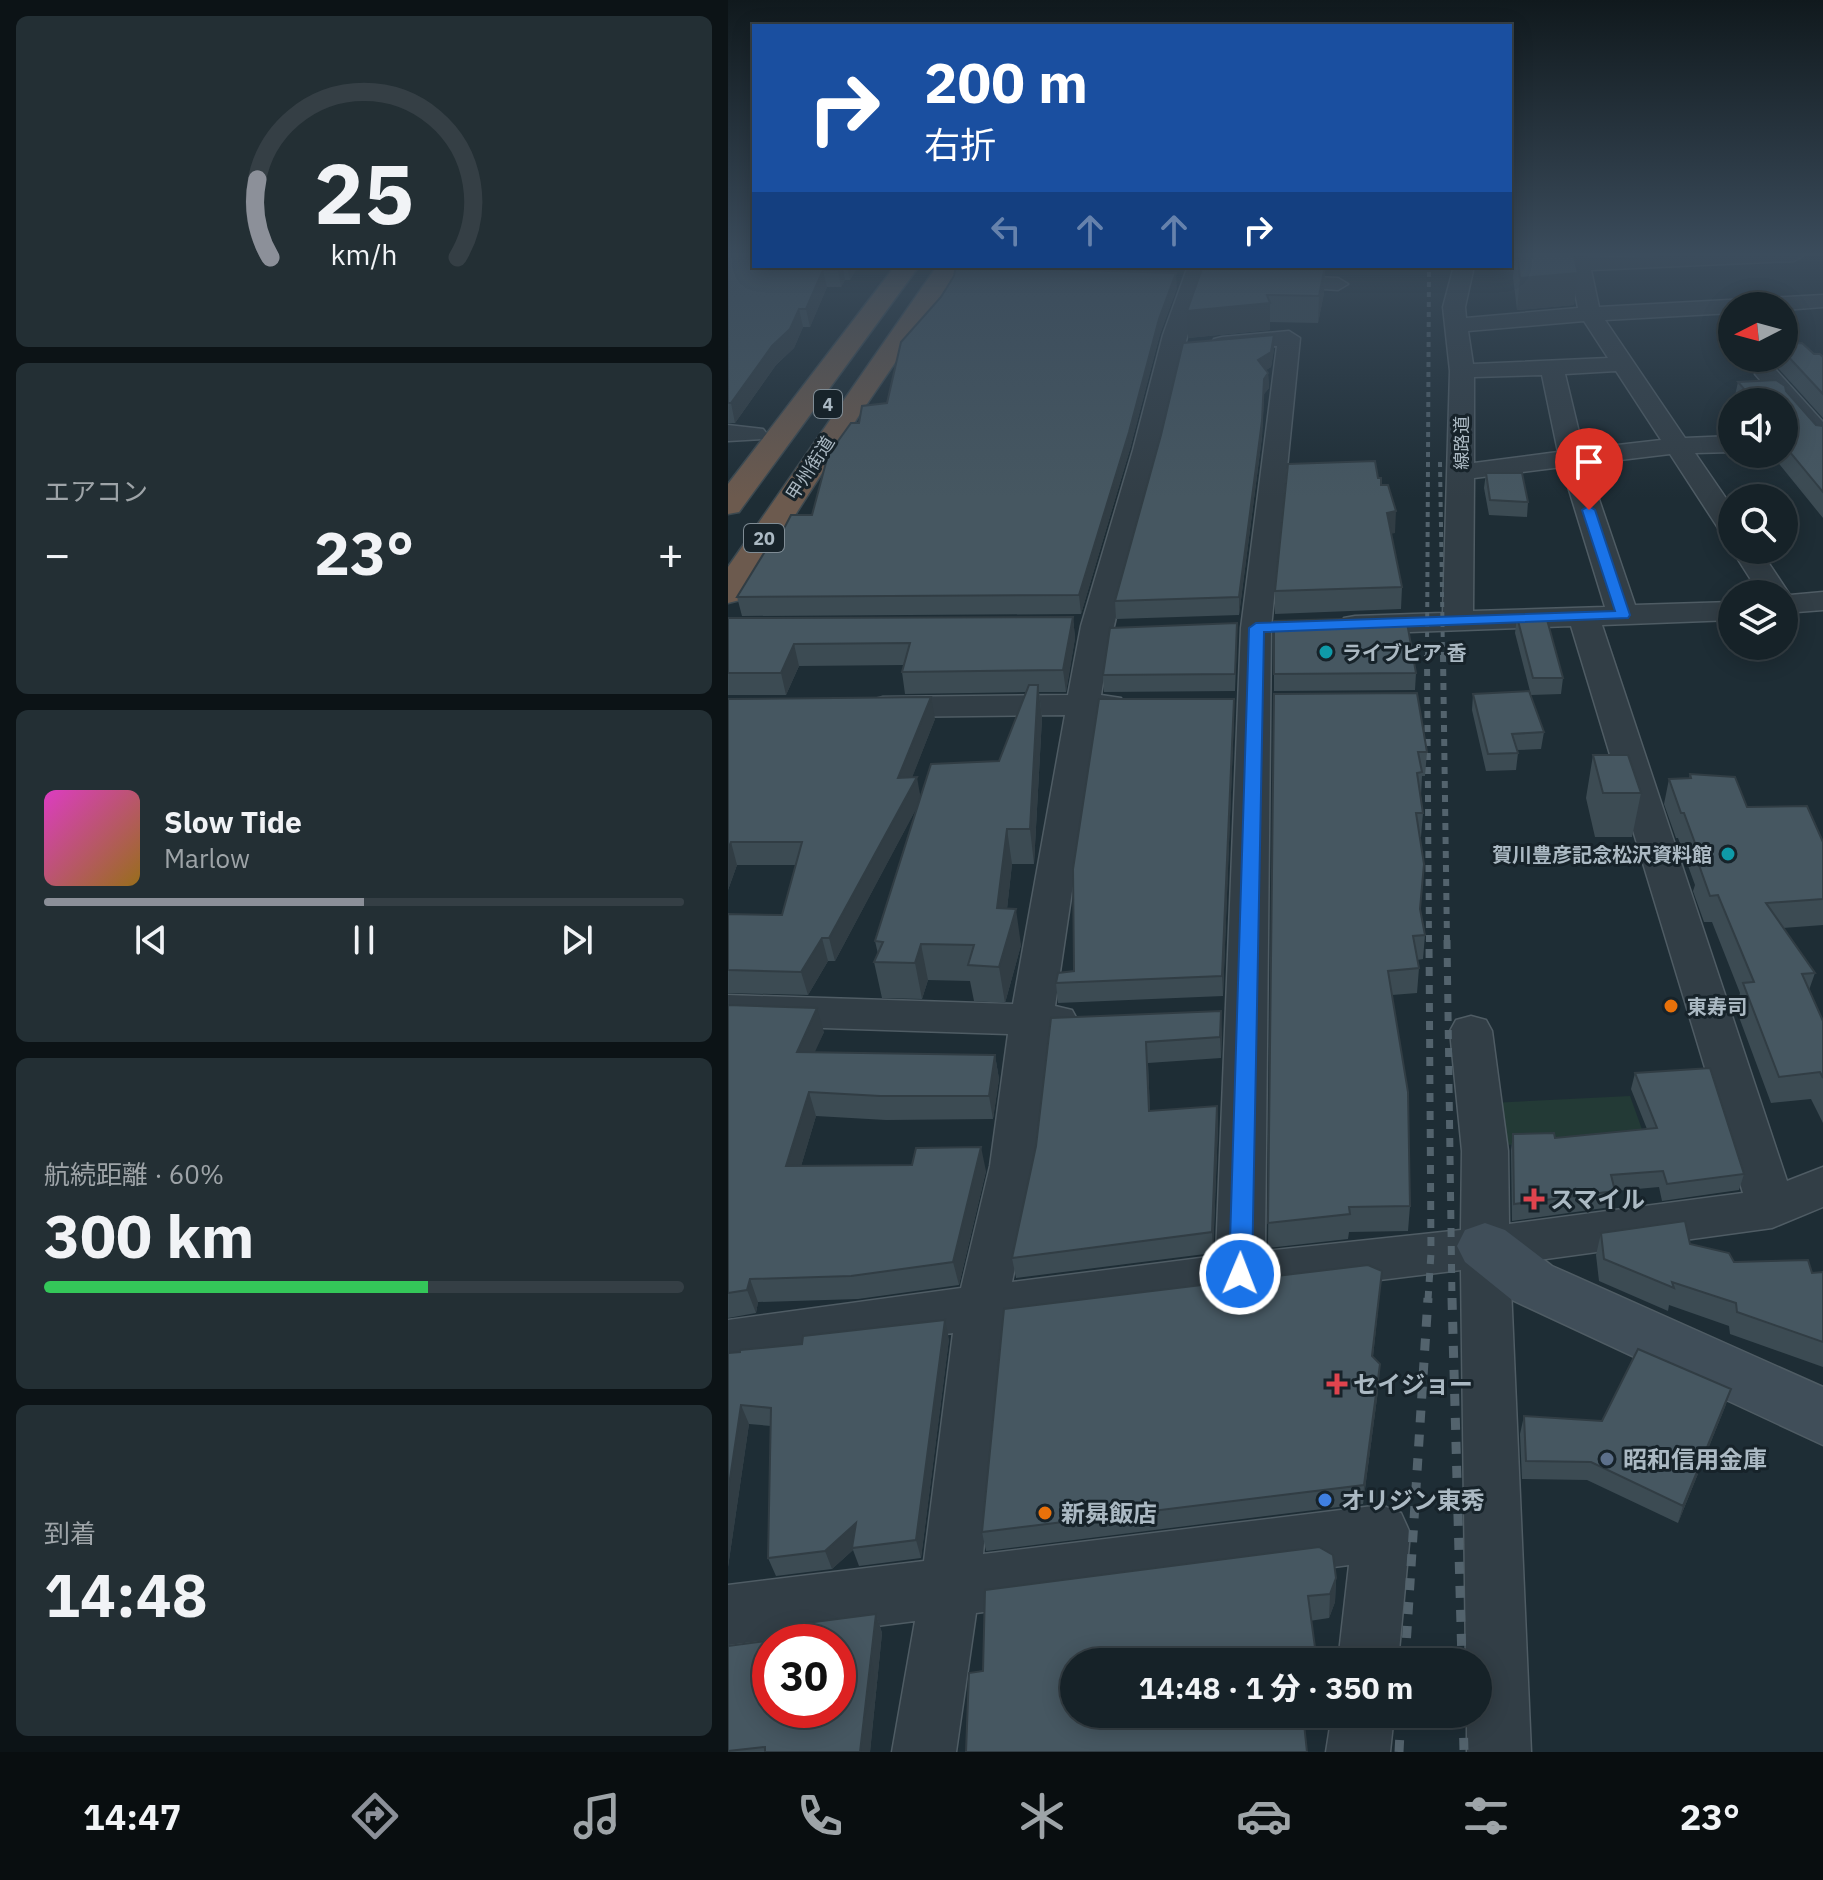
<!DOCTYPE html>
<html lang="ja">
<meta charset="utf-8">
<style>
body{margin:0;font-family:"IBM Plex Sans","Noto Sans JP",sans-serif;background:#232f34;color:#f1f3f6;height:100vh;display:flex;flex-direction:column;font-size:30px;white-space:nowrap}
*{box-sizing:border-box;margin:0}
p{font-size:26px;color:#9ea4a8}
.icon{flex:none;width:44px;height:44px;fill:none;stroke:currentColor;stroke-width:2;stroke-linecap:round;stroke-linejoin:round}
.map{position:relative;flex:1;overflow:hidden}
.panel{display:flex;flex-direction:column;gap:16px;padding:16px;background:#0c1316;width:728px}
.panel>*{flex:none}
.guide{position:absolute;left:24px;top:24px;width:760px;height:244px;border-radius:0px;box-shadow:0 4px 20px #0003,0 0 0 2px #353f45;background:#1a4fa0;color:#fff;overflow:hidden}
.needle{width:52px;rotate:264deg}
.buttons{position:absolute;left:990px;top:292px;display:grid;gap:16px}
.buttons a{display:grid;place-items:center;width:80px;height:80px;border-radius:50%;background:#162228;box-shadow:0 4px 20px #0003,0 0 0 2px #353f45;font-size:40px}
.speed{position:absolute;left:24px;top:1624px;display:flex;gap:16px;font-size:40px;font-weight:700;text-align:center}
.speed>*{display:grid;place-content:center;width:104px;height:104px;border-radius:50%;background:#162228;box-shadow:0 4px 20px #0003,0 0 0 2px #353f45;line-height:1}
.speed .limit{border:12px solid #d22;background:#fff;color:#111}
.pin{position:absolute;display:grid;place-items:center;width:68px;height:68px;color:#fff;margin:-82px -34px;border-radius:50% 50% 50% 0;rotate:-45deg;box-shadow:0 0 8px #0007}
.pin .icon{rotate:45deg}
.me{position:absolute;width:88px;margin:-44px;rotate:1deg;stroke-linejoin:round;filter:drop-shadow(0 0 6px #0008)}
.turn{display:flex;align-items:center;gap:28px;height:168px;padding:0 40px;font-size:36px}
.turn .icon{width:104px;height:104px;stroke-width:2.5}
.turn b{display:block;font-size:56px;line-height:68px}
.lanes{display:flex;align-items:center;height:76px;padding:0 40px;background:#0003;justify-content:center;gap:40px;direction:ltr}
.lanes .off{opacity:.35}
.big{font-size:60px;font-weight:800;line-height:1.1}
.panel .widget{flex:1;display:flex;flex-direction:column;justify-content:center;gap:12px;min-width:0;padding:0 28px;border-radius:12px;background:#232f34}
.panel .dial{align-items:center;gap:0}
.dial svg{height:208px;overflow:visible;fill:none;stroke:#353f45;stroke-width:7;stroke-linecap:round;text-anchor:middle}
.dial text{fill:#f1f3f6;stroke:none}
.song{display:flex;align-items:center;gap:24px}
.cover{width:96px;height:96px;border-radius:12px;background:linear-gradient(135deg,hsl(310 70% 55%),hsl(40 70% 35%))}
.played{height:8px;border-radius:4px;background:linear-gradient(90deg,#8c9099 50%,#353f45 50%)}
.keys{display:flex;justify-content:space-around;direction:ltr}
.heat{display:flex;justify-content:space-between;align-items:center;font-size:44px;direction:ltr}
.charge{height:12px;border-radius:6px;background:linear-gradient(90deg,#34c759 60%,#353f45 0)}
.trip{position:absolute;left:332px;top:1648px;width:432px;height:80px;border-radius:40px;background:#162228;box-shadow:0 4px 20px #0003,0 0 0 2px #353f45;font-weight:800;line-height:80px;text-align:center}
.tabs{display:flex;height:128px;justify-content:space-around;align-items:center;background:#090e10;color:#9ea4a8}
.tabs .icon{width:56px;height:56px}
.tabs .active{color:#8c9099}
.tabs b{font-size:36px;color:#f1f3f6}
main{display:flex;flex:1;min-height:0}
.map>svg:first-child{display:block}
</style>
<main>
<section class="panel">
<div class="widget dial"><svg viewBox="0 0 100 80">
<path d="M14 69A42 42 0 1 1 86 69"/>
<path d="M14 69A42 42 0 0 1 9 39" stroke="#8c9099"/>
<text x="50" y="56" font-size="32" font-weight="700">25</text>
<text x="50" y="72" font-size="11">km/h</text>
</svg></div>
<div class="widget"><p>エアコン</p>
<div class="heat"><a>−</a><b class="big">23°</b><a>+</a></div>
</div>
<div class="widget">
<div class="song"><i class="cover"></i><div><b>Slow Tide</b><p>Marlow</p></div></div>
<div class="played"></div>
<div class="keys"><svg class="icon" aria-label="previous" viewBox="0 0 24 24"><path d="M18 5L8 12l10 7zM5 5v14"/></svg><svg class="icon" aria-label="pause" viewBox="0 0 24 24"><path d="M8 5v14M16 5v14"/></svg><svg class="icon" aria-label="next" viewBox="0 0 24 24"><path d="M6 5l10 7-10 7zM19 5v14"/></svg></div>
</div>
<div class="widget"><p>航続距離 · 60%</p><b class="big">300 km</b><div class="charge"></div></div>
<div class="widget"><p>到着</p><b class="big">14:48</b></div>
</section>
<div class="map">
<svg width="1095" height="1752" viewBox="0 0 1095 1752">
<rect width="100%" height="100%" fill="#1e2d35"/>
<path fill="#233a36" d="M902 1096 916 1135 817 1144 769 1145 762 1103Z"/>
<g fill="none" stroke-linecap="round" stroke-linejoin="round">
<g stroke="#4f5c64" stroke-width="3">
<path id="street" d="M814 252H859L860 258 1074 252 1076 255 1066 261 863 270 871 307 1095 295V307L1056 310V306H1004V313L877 320 957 438 1004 436V452L967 453 1004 507V536L994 534 942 454 859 464 907 605 1004 602V620L874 625 1059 1181 1095 1167V1207L1044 1228 782 1264 803 1752H739V1714H750V1662H738L733 1270 277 1326 255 1554 653 1505 673 1513 682 1533 670 1662H610L621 1565 248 1613 228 1752H164L187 1621 0 1645V1585L196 1561 225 1333 0 1364V1320L233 1288 262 1166 280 1034 0 1025V995L285 1004 337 715 155 717 143 714 138 707 143 700 155 697 340 695 353 626 405 450 435 335 460 266H480C460 327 446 388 431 450 410 533 386 610 373 695L393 698 398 705 393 712 370 715 327 1006 344 1010 350 1021 344 1032 323 1036 308 1166 284 1282 488 1256 513 628 549 346 486 349 483 344 486 339 494 337 561 331 572 338 543 628 537 1251 733 1230 734 1151 722 1031 728 1020 743 1016 758 1020 764 1031 780 1151 781 1224 1015 1193 843 626 627 634 616 632 612 625 616 618 627 616 715 613 722 371 715 307 726 266H746L737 307 738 318 850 308 841 262 839 263 782 266V254ZM856 321 880 358 745 364 740 331ZM888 371 933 440 855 449 837 374ZM814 375 830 452 746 463V377ZM834 467 877 607 745 611 746 478Z
M544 275 610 278 620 284 610 290 537 285 534 281 537 277Z
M1039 367 1047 369 1095 422V445L1086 442 1056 408V402H1051L1027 374 1031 369Z
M0 425 35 429 39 434 35 439 0 441Z
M1004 550H1032L1062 595 1095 592V610L1056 613V594H1032Z
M604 1714H666L662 1752H598Z"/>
</g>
<g stroke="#4f5c64" stroke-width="3">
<path id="secondary" d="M757 1223 777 1230 824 1266 1095 1387V1445L784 1300 737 1262 729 1246 737 1230Z"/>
</g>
<g stroke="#3c4950" stroke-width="3">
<path id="highway" d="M167 266H191L11 512 0 514V484Z
M209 266H233L130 417 17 593 12 600 0 603V567Z"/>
</g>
<use href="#street" fill="#323e46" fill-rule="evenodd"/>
<use href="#secondary" fill="#404e59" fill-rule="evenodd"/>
<use href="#highway" fill="#6c5a4e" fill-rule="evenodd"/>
<path stroke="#53636d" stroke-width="4" stroke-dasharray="5 5" stroke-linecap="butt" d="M712 462 715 657
M699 657 701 266"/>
<path stroke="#53636d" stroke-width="6" stroke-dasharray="7 7" stroke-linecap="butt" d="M699 655 701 942
M715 655 719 942"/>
<path stroke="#53636d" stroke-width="7" stroke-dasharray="9 9" stroke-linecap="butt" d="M719 940 724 1300
M700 1300 703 1253 701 940"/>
<path stroke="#53636d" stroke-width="9" stroke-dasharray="12 12" stroke-linecap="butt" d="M724 1298 734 1662
M677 1662 700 1298
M735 1714 736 1752
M671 1752 673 1714"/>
</g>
<path fill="#3c4b53" d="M0 252 26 266H130L122 280H117L113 287H99L82 327H75L66 348 48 365 7 423H0Z
M788 252H845L850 273 846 305 789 310 785 277Z
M318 266H458L455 270Z
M475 266 597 267 596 293 590 323 542 322V330L460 338Z
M449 288 432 334 402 449 353 614 14 616 9 597 50 540 84 515 131 423 159 403Z
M1056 344 1095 357V418L1049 367 1039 362 1040 358H1056Z
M546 349 543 367 538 370 540 373 541 388 536 394 534 437 511 615 388 619 387 601 433 435Z
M1010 382 1058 391 1088 425 1095 426V518L1043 454H1056V402H1008L1006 400Z
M758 473 800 502 799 517 761 515 756 488Z
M650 478 653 485 667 533H663L674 587 673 609 547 614V591Z
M345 617 347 638 338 692H311L314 718 306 864H284L279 909 293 945 277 1003 246 1001 242 981 200 980 194 999 154 998 146 962 150 954 147 941 190 805 107 961H100L80 995 0 993V914L54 915 68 865H9L0 890V699L207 719 184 777 193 797 271 761 298 692 177 694 174 672 176 665 71 666 58 695H0V618Z
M789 617 835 678 833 694 803 695 787 633Z
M546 621 688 673 687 690 546 691Z
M509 639 507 691 376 692 375 675Z
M546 694 699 752 697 776H694L693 796 695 813 693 837H692V909L697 935 695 959 689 960 691 968 689 993 664 995 682 1206 680 1231 621 1232 620 1239 540 1248Z
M745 694 816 732 813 749 789 750 790 753 788 770 758 771 744 710Z
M506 699V717L495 996 330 1003 328 983 346 971Z
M865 755 913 793 904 837H867L858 798Z
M962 774 1019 807 1095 842V925L1055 928 1087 973 1081 990 1095 1021V1123L1083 1099 1043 1103 1008 1009 1012 993 984 922H976L965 891 967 885 950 838H948L936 804 941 779 961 778Z
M0 1005 96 1032 86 1052 267 1055 271 1079 265 1119 158 1120 88 1116 73 1166 258 1171 231 1285 130 1299 30 1302 28 1313 0 1318Z
M323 1018 494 1032 493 1058 420 1063 422 1111 489 1106 490 1126 485 1253 288 1278 284 1258 308 1146Z
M907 1073 1016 1174 1011 1190 934 1201 931 1187 887 1191 883 1207 784 1221 783 1150 785 1134 827 1138 919 1129 903 1089Z
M873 1233 962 1244 1006 1262 1084 1273 1095 1272V1367L1002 1334 1001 1326 941 1305 940 1311 871 1281 868 1255Z
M654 1271 645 1357 651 1383 635 1504 258 1551 254 1532Z
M221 1339 193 1558 131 1566 125 1550 104 1569 48 1576 40 1558 43 1426 21 1424 0 1567V1353Z
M1003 1389 997 1407 950 1523 859 1480 794 1479 792 1434 796 1416 874 1421Z
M608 1578 607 1602 601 1618 255 1671Z
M148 1614 154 1633 142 1752H0L61 1638Z"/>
<path fill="#313d44" d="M112 266H115L117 280 113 287 110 270Z
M119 266H130L122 280Z
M597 267 596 293 590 323 591 296Z
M95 270 99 287 82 327 78 309Z
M448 273 449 288 432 334 402 449 353 614 351 595 431 319Z
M850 273 846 305 789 310 792 278Z
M542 303V330L460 338 459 311Z
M71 309 75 327 66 348 48 365 7 423 3 403Z
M546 335V349L543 367 530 375V360Z
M540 373 541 388 536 394 534 437 511 615V597L536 379Z
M668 511 667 533 658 535 659 513Z
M345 617 347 638 338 692 335 670Z
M66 644 71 666 58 695 53 673Z
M310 685 314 718 306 864 302 829Z
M203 697 207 719 175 801 170 778Z
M506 699V717L495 996 494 976Z
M189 777 193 800 107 961 101 938Z
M279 829 284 864 275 944 269 908Z
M3 842 9 865 0 890V849Z
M288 909 293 945 277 1003 271 967Z
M94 938 100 961 80 995 73 972Z
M193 944 200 980 194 999 187 963Z
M89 1008 96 1032 76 1076 69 1052Z
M493 1011 494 1032 493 1058 492 1037Z
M267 1055 271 1079 265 1119 261 1096Z
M81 1092 88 1116 66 1190 58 1166Z
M489 1106 490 1126 485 1253 484 1232Z
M253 1147 258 1171 231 1285 225 1262Z
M22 1279 30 1302 28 1313 19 1290Z
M217 1320 221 1339 193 1558 188 1540Z
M652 1364 651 1383 635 1504 636 1485Z
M1003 1389 997 1407 950 1523 955 1506Z
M13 1405 21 1424 0 1567V1492Z
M128 1523 125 1550 104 1569 97 1551Z
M608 1578 607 1602 601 1618 602 1594Z
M148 1614 154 1633 142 1752H132Z"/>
<path fill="#465761" stroke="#313d44" stroke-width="2" fill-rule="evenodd" d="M0 252H26V266H112L110 270H95L78 309H71L62 329 44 346 3 403H0Z
M789 252H845L850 273 792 278Z
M228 266 448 273 431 319 401 432 351 595 9 597 44 540H50L63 515H84L100 455 123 423H131L134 406 159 403 173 342 213 297 226 276Z
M475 266H566L597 267 591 296 539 295 542 303 459 311Z
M546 335 543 352 530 360 540 373 536 379 534 421 511 597 387 601 433 435 455 343Z
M1074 343 1086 354H1092L1095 357V394L1056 352V344Z
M1048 380 1057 386 1058 391 1088 425 1095 426V492L1056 445V402H1027L1010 382Z
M647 461 650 478H653V485H660L668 511 659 513 674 587 547 591 560 464Z
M758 473H794L800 502 762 500Z
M818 616 835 678H805L789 617Z
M345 617 335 670 174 672 182 643 66 644 53 673H0V618Z
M678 617 688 673 546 674V621Z
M509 623 507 674 375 675 382 628Z
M301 685H310L302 829H279L269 908 288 909 271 967 240 965 246 945 193 944 187 963 146 962 155 942 147 941 203 764 271 761Z
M801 691 816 732 784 734 790 753 760 754 745 694Z
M689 693 699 752H690L694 772 689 773 695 813H688L696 864 692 909 697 935 685 936 691 968 660 971 680 1092 682 1206 621 1207 622 1214 540 1223 546 694Z
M203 697 170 778 189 777 101 938H94L73 972 0 970V914L54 915 74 842H3L0 849V699Z
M371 699H506L494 976 328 983 330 973 346 971 345 869Z
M865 755H900L913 793H875Z
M962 774 1007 777 1019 807 1079 806 1095 842V899L1038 903 1087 973 1074 974 1095 1021V1078L1092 1072 1051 1077 1015 983 1026 982 990 895 982 896 971 865H975L956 813H953L941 779 963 778Z
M0 1005 89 1008 69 1052 267 1055 261 1096H152L81 1092 58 1166 184 1165 188 1148 253 1147 225 1262 123 1276 22 1279 19 1290 0 1293Z
M493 1011 492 1037 418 1042 421 1111 489 1106 484 1232 284 1258 308 1146 323 1018Z
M982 1068 1016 1174 939 1184 935 1171 883 1175 887 1191 786 1204 785 1134 826 1133 827 1138 929 1128 907 1073Z
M957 1221 962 1244 1001 1253 1006 1262 1080 1260 1084 1273 1095 1272V1342L1009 1312 1008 1303 944 1282 946 1288 876 1259 873 1233Z
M640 1265 654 1271 644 1356 652 1364 636 1485 254 1532 276 1309Z
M217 1320 188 1540 124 1548 128 1523 97 1551 40 1558 43 1408 13 1405 0 1492V1353L12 1352V1350L74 1344 75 1336Z
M910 1349 1003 1389 955 1506 863 1462 798 1461 796 1416 874 1421Z
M591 1547 605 1555 608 1578 602 1594 580 1596 589 1662H346V1714H575L579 1752H238L241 1673 255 1671 257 1590Z
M148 1614 132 1752H37V1747L0 1751V1646L61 1638 63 1625ZM42 1642H110V1710H42Z"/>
<linearGradient id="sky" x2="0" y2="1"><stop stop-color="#10191d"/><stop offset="0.51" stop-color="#3b4c5c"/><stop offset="1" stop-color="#3b4c5c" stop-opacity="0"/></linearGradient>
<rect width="1095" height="498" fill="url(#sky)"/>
<path fill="#1a73e8" stroke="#114b97" stroke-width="2" d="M861 506 867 510 902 615 900 618 536 632 524 1274 521 1281 512 1284 504 1281 501 1274 521 628 528 623 887 611 854 510Z"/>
<g fill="#0f9aa8" stroke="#17232a" stroke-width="3">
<circle cx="598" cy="652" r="8"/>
<circle cx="1000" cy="854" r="8"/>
</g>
<g fill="#e8710a" stroke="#17232a" stroke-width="3">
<circle cx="943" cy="1006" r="8"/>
<circle cx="317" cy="1513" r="8"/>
</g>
<g fill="#e0444e" stroke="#17232a" stroke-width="3">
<path d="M802 1187h8v8h8v8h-8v8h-8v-8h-8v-8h8z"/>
<path d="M605 1372h8v8h8v8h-8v8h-8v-8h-8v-8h8z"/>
</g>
<circle fill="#5c6f8a" stroke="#17232a" stroke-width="3" cx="879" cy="1459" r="8"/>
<circle fill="#3f7fe0" stroke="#17232a" stroke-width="3" cx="597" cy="1500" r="8"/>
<g text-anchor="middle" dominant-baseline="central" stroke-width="6" stroke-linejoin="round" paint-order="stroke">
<g fill="#17232a" stroke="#7f8c95" stroke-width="2">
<rect x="86" y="390" width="28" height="28" rx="6"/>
<rect x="16" y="524" width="40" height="28" rx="6"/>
</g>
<g font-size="18" font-weight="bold" fill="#abb9c3">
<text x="100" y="404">4</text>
<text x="36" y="538">20</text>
</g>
<g font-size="18" fill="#abb9c3" stroke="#17232a">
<text transform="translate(733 443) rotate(-90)">線路道</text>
<text transform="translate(82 468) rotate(-57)">甲州街道</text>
</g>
<g font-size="20" font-weight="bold" fill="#abb9c3" stroke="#17232a" text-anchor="start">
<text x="614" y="652">ライブピア 香</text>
<text x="984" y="854" text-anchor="end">賀川豊彦記念松沢資料館</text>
<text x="959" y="1006">東寿司</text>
</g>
<g font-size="24" font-weight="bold" fill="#abb9c3" stroke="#17232a" text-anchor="start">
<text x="822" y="1199">スマイル</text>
<text x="625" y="1384">セイジョー</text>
<text x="895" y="1459">昭和信用金庫</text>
<text x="613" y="1500">オリジン東秀</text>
<text x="333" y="1513">新曻飯店</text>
</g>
</g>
</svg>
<div class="buttons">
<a><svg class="needle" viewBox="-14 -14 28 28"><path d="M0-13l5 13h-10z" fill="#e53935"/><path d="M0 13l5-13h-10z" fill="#9ea4a8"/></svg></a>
<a><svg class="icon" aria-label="sound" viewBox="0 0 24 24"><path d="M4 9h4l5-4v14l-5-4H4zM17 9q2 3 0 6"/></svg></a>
<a><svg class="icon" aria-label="search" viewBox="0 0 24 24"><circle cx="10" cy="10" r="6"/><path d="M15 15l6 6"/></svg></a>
<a><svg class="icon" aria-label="layers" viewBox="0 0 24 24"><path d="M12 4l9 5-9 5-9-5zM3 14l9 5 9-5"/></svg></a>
</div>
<div class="speed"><div class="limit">30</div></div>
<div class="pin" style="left:861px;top:510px;background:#d93025"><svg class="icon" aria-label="arrive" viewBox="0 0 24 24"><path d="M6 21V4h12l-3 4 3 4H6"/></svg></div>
<svg class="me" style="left:512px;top:1274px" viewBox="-20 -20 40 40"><circle r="17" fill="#1a73e8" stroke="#fff" stroke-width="3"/><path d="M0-11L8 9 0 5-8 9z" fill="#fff"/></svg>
<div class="trip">14:48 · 1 分 · 350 m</div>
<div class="guide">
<div class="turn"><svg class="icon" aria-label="right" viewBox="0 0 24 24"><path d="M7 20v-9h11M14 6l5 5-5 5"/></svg><div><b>200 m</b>右折</div></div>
<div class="lanes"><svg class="icon off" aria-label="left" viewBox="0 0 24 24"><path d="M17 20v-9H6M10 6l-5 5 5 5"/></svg><svg class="icon off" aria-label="ahead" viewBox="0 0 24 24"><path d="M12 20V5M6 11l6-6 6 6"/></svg><svg class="icon off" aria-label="ahead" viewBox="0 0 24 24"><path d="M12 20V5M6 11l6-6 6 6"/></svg><svg class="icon" aria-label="right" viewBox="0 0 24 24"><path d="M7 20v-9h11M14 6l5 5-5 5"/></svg></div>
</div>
</div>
</main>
<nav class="tabs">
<b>14:47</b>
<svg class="icon active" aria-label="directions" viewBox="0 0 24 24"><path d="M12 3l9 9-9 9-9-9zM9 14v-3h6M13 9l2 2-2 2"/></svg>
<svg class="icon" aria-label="music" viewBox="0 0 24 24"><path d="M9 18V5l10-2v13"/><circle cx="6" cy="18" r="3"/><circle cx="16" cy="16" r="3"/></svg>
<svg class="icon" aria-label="phone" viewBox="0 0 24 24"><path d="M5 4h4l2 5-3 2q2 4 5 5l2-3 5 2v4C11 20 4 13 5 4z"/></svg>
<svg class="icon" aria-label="climate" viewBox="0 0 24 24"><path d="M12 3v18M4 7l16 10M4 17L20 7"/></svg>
<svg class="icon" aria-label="car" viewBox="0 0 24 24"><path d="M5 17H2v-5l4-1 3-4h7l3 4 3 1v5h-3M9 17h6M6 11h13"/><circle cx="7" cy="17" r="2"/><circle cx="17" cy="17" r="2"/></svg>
<svg class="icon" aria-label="filters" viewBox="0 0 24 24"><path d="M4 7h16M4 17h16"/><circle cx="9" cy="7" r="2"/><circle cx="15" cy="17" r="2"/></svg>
<b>23°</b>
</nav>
